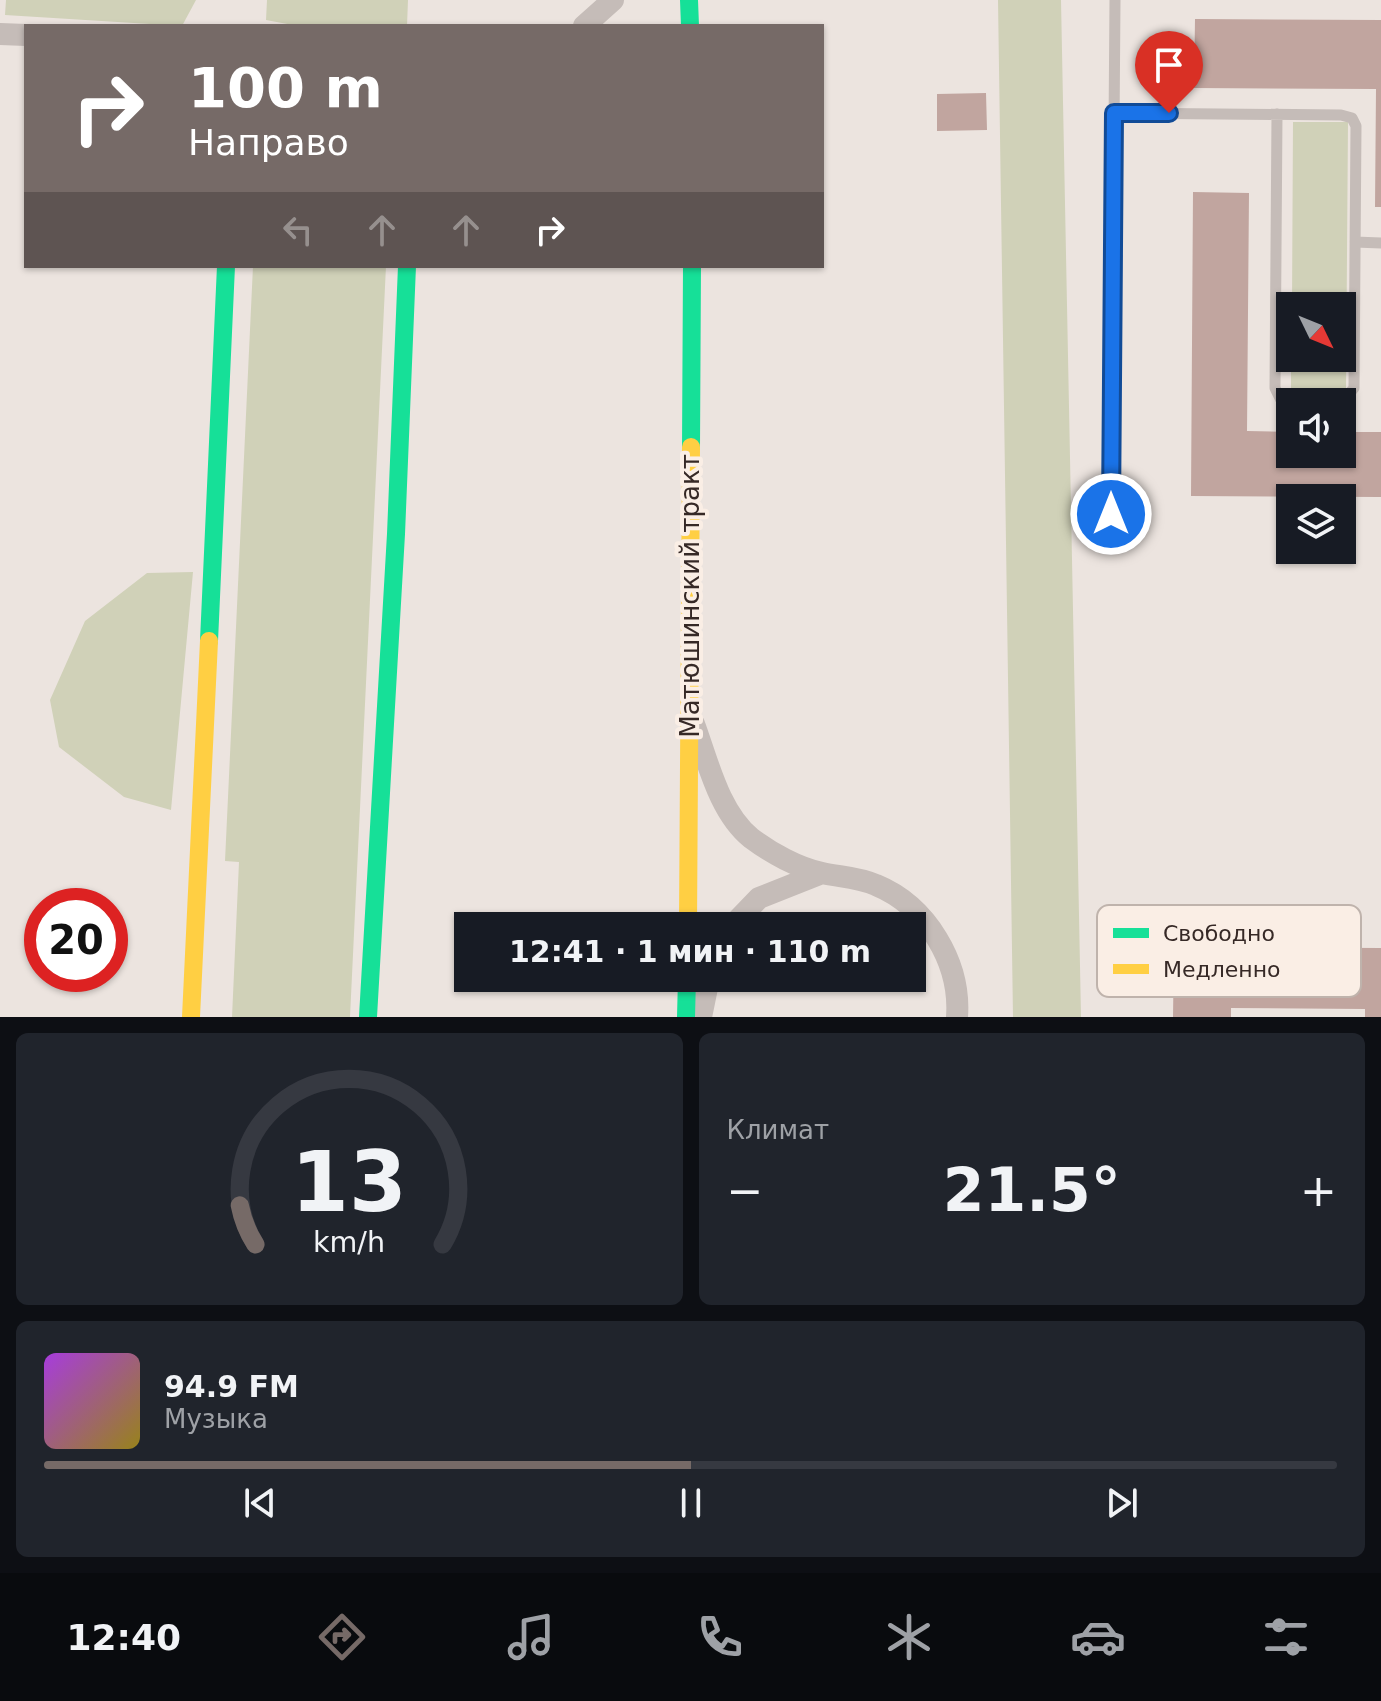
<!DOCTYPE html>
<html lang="ru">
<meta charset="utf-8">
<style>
body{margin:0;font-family:"DejaVu Sans",sans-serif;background:#20242c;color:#f1f3f6;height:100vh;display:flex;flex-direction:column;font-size:30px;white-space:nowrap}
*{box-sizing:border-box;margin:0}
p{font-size:26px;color:#9ea1a6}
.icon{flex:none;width:44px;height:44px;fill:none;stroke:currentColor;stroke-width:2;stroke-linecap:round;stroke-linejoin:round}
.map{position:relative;height:1017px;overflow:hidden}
.details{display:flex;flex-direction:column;gap:16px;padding:16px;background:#0d0f14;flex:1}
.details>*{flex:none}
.top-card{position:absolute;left:24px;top:24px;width:800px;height:244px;border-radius:0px;box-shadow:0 2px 6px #0004;background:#766a67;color:#fff;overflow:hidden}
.needle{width:52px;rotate:133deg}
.buttons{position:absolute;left:1276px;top:292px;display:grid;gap:16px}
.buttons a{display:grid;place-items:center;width:80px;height:80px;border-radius:0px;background:#171b24;box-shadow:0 2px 6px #0004;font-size:40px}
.speed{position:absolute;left:24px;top:888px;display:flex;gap:16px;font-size:40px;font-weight:700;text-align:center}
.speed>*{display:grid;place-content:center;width:104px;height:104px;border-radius:50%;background:#171b24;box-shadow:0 2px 6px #0004;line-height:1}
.speed .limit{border:12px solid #d22;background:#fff;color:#111}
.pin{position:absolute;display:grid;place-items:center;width:68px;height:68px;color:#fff;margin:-82px -34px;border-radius:50% 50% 50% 0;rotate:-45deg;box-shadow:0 0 8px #0007}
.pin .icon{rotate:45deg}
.me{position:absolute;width:88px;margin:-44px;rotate:0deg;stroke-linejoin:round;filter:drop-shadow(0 0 6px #0008)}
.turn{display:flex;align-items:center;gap:28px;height:168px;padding:0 32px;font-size:36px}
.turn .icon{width:104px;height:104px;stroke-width:2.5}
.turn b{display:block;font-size:56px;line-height:68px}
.lanes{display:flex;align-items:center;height:76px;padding:0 32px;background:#0003;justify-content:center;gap:40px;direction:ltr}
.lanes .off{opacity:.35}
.big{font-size:60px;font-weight:800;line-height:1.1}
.details .widget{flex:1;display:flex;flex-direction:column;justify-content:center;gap:12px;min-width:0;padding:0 28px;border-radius:12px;background:#20242c}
.details .dial{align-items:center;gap:0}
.dial svg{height:208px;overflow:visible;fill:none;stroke:#363941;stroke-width:7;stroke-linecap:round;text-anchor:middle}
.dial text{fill:#f1f3f6;stroke:none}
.song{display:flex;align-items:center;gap:24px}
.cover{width:96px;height:96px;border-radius:12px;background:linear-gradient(135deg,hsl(280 70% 55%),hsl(50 70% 35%))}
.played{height:8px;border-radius:4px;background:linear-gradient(90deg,#766a67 50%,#363941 50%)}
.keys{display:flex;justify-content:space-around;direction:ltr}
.heat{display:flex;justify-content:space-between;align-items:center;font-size:44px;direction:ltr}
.details .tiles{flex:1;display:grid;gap:16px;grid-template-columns:1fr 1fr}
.widget:last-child{grid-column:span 2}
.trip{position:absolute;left:454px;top:912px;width:472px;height:80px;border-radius:0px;background:#171b24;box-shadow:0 2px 6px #0004;font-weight:800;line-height:80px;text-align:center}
.menu{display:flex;height:128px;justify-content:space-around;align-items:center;background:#090b0e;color:#9ea1a6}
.menu .icon{width:56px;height:56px}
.menu .on{color:#766a67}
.menu b{font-size:36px;color:#f1f3f6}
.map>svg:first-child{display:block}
</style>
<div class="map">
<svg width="1381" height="1017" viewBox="0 0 1381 1017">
<rect width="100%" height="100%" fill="#ece4df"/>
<path fill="#d0d1b8" d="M6 0H196L182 26 5 15Z
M267 0H408L407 26H298L266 20Z
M998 0H1061L1081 1017H1013Z
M1293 122H1348L1346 389H1291V358H1342V306H1292Z
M253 266H386L350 1017H232L239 862 225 861Z
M193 572 171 810 124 797 59 747 50 700 85 621 147 573Z"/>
<path fill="#c1a59f" d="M1195 19 1381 20V207H1375L1376 89 1194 88Z
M986 93 987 130 937 131V94Z
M1193 192 1249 193 1247 431 1290 432V454H1342V432H1381V497L1191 496Z
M1174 947 1381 948V1017H1365V1009L1231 1008V1017H1173Z"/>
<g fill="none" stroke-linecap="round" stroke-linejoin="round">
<path stroke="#c5bcb8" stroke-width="11" d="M1114 113 1341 115 1352 118 1356 126 1354 388 1342 402
M1277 114 1275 388 1281 400 1290 403
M1355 242 1381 243
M1111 514 1115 0"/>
<path stroke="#c5bcb8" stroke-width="22" d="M584 26 613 0
M0 34 26 35
M694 724C708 762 719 812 751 838 771 853 798 868 822 873 840 877 858 877 876 885 927 906 961 963 957 1017
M732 926 759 898 822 873
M701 1017 709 978"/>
<path stroke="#16e098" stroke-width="18" d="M689 0 690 26
M691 447 692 266
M209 641 226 266
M368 1017 396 534 407 266
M686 1017 687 978"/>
<path stroke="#ffcf43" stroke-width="18" d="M688 926 691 447
M191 1017 209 641"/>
</g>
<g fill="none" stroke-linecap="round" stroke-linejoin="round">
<g stroke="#114b97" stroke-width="20">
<path id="route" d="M1111 514 1114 113H1169"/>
</g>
<use href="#route" stroke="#1a73e8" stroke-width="14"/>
</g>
<g text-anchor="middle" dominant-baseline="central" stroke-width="8" stroke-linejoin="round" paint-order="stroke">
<g font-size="26" fill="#362926" stroke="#faeee5">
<text transform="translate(690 596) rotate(-90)">Матюшинский тракт</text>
</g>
</g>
<rect x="1097" y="905" width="264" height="92" rx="12" fill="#faeee5" stroke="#bfb3ac" stroke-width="2"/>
<rect x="1113" y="928" width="36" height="10" fill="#16e098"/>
<rect x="1113" y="964" width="36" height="10" fill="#ffcf43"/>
<g font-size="22" fill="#362926">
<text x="1163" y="941">Свободно</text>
<text x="1163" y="977">Медленно</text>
</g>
</svg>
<div class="buttons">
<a><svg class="needle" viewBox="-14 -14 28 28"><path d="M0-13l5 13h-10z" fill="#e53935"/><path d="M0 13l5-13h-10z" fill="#9ea1a6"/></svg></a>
<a><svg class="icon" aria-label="sound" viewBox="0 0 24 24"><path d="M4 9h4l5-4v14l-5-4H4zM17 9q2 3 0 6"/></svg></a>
<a><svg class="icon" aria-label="layers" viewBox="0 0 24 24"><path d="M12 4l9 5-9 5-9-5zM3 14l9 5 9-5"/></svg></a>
</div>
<div class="speed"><div class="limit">20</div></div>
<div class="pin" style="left:1169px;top:113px;background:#d93025"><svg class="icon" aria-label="arrive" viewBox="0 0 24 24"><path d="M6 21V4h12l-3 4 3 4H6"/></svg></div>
<svg class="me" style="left:1111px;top:514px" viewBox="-20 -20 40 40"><circle r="17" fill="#1a73e8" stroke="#fff" stroke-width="3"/><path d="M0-11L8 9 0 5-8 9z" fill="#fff"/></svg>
<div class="trip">12:41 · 1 мин · 110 m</div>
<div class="top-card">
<div class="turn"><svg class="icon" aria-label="right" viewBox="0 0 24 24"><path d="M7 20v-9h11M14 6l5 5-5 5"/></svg><div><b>100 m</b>Направо</div></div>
<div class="lanes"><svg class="icon off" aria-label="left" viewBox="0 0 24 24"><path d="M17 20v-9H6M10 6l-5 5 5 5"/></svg><svg class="icon off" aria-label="ahead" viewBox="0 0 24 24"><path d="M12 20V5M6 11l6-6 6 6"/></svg><svg class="icon off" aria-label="ahead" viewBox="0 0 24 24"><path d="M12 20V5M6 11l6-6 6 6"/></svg><svg class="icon" aria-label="right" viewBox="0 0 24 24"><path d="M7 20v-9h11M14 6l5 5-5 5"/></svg></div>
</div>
</div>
<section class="details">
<div class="tiles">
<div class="widget dial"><svg viewBox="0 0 100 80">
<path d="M14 69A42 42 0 1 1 86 69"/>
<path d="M14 69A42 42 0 0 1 8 54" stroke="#766a67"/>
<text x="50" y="56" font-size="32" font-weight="700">13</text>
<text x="50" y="72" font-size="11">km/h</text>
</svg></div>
<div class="widget"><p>Климат</p>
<div class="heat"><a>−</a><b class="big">21.5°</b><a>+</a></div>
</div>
<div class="widget">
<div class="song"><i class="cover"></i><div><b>94.9 FM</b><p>Музыка</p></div></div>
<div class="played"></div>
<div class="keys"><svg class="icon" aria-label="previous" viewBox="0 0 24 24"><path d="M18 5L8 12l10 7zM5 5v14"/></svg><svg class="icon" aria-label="pause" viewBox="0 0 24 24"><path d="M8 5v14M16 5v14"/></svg><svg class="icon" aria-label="next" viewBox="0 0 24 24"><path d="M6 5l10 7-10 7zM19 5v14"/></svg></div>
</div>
</div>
</section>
<nav class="menu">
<b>12:40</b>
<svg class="icon on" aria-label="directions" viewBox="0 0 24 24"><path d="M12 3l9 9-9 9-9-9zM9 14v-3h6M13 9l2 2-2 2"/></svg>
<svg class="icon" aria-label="music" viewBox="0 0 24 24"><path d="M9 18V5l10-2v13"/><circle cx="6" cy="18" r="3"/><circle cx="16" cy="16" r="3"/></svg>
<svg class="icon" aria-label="phone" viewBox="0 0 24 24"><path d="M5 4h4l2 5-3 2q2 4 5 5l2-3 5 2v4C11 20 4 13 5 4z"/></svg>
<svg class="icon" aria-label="climate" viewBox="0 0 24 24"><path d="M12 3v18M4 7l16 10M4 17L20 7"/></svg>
<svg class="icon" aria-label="car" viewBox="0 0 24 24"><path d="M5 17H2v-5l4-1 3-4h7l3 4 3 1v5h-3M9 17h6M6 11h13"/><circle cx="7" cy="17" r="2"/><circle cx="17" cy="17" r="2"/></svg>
<svg class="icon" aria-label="filters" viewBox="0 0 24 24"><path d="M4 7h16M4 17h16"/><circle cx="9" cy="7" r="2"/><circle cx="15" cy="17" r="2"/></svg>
</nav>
